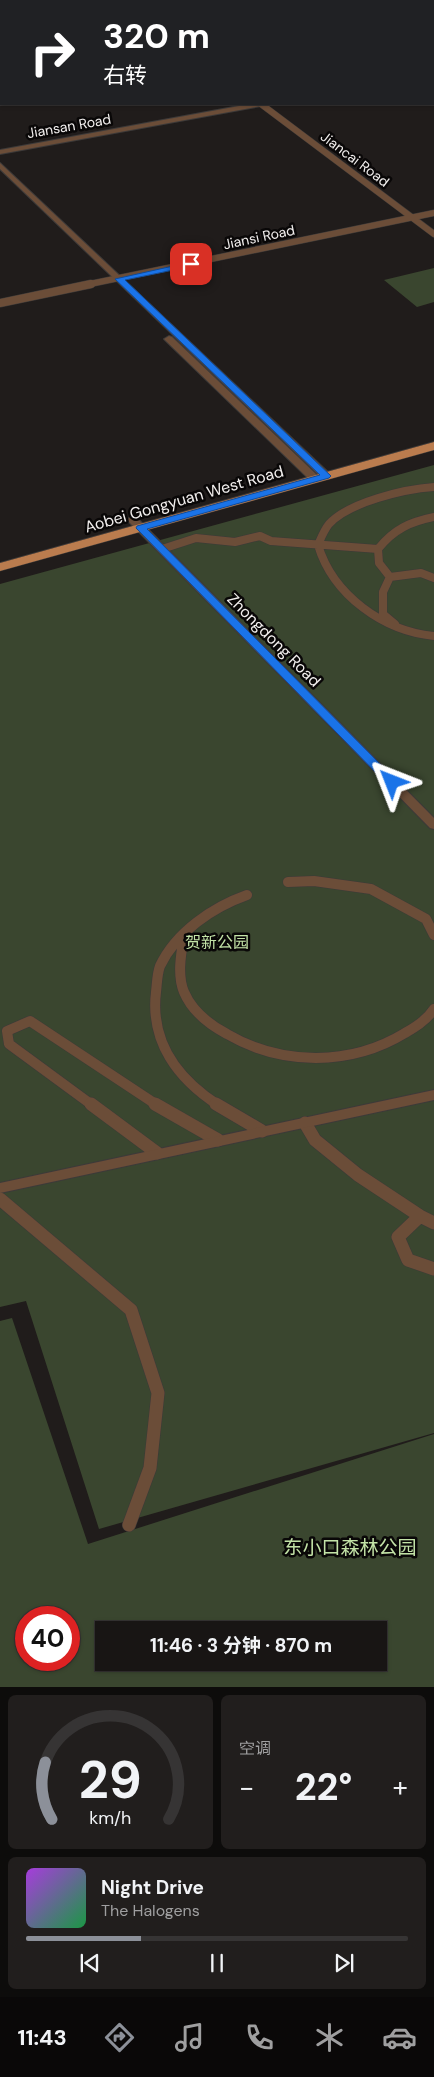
<!DOCTYPE html>
<html lang="zh">
<meta charset="utf-8">
<style>
body{margin:0;font-family:"DM Sans","Noto Sans SC",sans-serif;background:#211e1d;color:#f1f3f6;height:100vh;display:flex;flex-direction:column;font-size:19px;white-space:nowrap}
*{box-sizing:border-box;margin:0}
p{font-size:16px;color:#9f9fa0}
.icon{flex:none;width:28px;height:28px;fill:none;stroke:currentColor;stroke-width:2;stroke-linecap:round;stroke-linejoin:round}
.map{position:relative;height:1687px;overflow:hidden}
.sheet{display:flex;flex-direction:column;gap:8px;padding:8px;background:#0d0c0b;flex:1}
.sheet>*{flex:none}
.top-card{position:absolute;left:0px;top:0px;width:435px;height:105px;box-shadow:0 1px 4px #0004,0 0 0 1px #363434;background:#202124;color:#fff;overflow:hidden}
.speed{position:absolute;left:15px;top:1606px;display:flex;gap:10px;font-size:25px;font-weight:700;text-align:center}
.speed>*{display:grid;place-content:center;width:65px;height:65px;border-radius:50%;background:#181514;box-shadow:0 1px 4px #0004,0 0 0 1px #363434;line-height:1}
.speed .limit{border:8px solid #d22;background:#fff;color:#111}
.pin{position:absolute;display:grid;place-items:center;width:42px;height:42px;color:#fff;margin:-21px;border-radius:10px;box-shadow:0 2px 8px #0006}
.me{position:absolute;width:55px;margin:-28px;rotate:315deg;stroke-linejoin:round;filter:drop-shadow(0 0 4px #0008)}
.turn{display:flex;align-items:center;gap:18px;height:105px;padding:0 20px;font-size:22px}
.turn .icon{width:65px;height:65px;stroke-width:2.5}
.turn b{display:block;font-size:35px;line-height:42px}
.big{font-size:38px;font-weight:700;line-height:1.1}
.sheet .card{flex:1;display:flex;flex-direction:column;justify-content:center;gap:8px;min-width:0;padding:0 18px;border-radius:8px;background:#211e1d}
.sheet .dial{align-items:center;gap:0}
.dial svg{height:130px;overflow:visible;fill:none;stroke:#363434;stroke-width:7;stroke-linecap:round;text-anchor:middle}
.dial text{fill:#f1f3f6;stroke:none}
.song{display:flex;align-items:center;gap:15px}
.cover{width:60px;height:60px;border-radius:8px;background:linear-gradient(135deg,hsl(280 70% 55%),hsl(140 70% 35%))}
.played{height:5px;border-radius:2px;background:linear-gradient(90deg,#8c9099 30%,#363434 30%)}
.keys{display:flex;justify-content:space-around;direction:ltr}
.heat{display:flex;justify-content:space-between;align-items:center;font-size:28px;direction:ltr}
.sheet .tiles{flex:1;display:grid;gap:8px;grid-template-columns:1fr 1fr}
.card:last-child{grid-column:span 2}
.trip{position:absolute;left:95px;top:1621px;width:292px;height:50px;border-radius:0px;background:#181514;box-shadow:0 1px 4px #0004,0 0 0 1px #363434;font-weight:700;line-height:50px;text-align:center}
.tab-bar{display:flex;height:80px;justify-content:space-around;align-items:center;background:#0a0808;color:#9f9fa0}
.tab-bar .icon{width:35px;height:35px}
.tab-bar .on{color:#8c9099}
.tab-bar b{font-size:22px;color:#f1f3f6}
.map>svg:first-child{display:block}
</style>
<div class="map">
<svg width="434" height="1687" viewBox="0 0 434 1687">
<rect width="100%" height="100%" fill="#201c1b"/>
<path fill="#3a462f" fill-rule="evenodd" d="M434 268V302L417 307 384 280Z
M434 465V1433L99 1529 26 1301 0 1307V584Z
M12 1318 88 1544 434 1434V1687H0V1321ZM26 1618H69V1660H26ZM104 1630H379V1662H104Z"/>
<g fill="none" stroke-linecap="round" stroke-linejoin="round">
<g stroke="#3d3a39" stroke-width="7">
<path id="minor-far3" d="M261 104 434 234
M85 285 434 213"/>
</g>
<g stroke="#3d3a39" stroke-width="9">
<path id="minor-far2" d="M0 303 91 284
M434 487C405 489 349 502 329 524 324 530 321 538 318 545 333 595 383 631 434 636
M162 549 196 538 235 542 260 536 271 541 378 549
M390 577 379 563 378 549C394 529 410 522 434 517
M395 624 383 614V592L390 577 421 573 434 578"/>
</g>
<g stroke="#3d3a39" stroke-width="11">
<path id="minor-far1" d="M288 882 314 881 371 889 426 919 434 935
M184 936C181 954 177 975 184 992 192 1011 210 1025 227 1034 282 1066 351 1066 405 1033 416 1027 427 1020 434 1009
M92 1105 9 1044 7 1031 30 1021 157 1105
M218 1105C178 1079 150 1042 156 992 157 984 157 974 160 966 176 932 213 907 247 895"/>
</g>
<g stroke="#3d3a39" stroke-width="14">
<path id="minor" d="M91 1104 157 1153
M155 1104 218 1140
M216 1104 262 1131
M305 1123 315 1140 358 1175 420 1216 434 1223
M0 1199 131 1310 158 1393 150 1468 129 1525
M420 1216 398 1237 408 1260 434 1269"/>
</g>
<g stroke="#3d3a39" stroke-width="2">
<path id="tertiary" d="M408 0H416V1H408Z
M250 104H265L261 106 0 154V150Z
M0 163 330 474V478H322L0 169Z
M169 336 172 337 319 477V481H311L166 341 164 339Z
M133 517 137 518 434 818V829L430 828 129 522 128 520 129 518Z
M434 1090V1100L0 1193V1183Z"/>
</g>
<g stroke="#3d3a39" stroke-width="15">
<path id="secondary" d="M431 0 433 1"/>
</g>
<g stroke="#3d3a39" stroke-width="1">
<path id="primary" d="M434 442V450L0 571V563Z"/>
</g>
<use href="#minor-far3" stroke="#6b4d38" stroke-width="6"/>
<use href="#minor-far2" stroke="#6b4d38" stroke-width="8"/>
<use href="#minor-far1" stroke="#6b4d38" stroke-width="10"/>
<use href="#minor" stroke="#6b4d38" stroke-width="13"/>
<use href="#tertiary" fill="#6b4d38" fill-rule="evenodd"/>
<use href="#secondary" stroke="#986844" stroke-width="14"/>
<use href="#primary" fill="#ba7c4e" fill-rule="evenodd"/>
</g>
<path fill="#1a73e8" stroke="#114b97" d="M191 262H193V266L125 280 331 476 329 478 147 529 396 780 398 782 396 785H388L136 528 137 526 320 475 115 279Z"/>
<g text-anchor="middle" dominant-baseline="central" stroke-width="5" stroke-linejoin="round" paint-order="stroke">
<g font-size="14" fill="#f2efee" stroke="#090707">
<text transform="translate(69 126) rotate(-10)">Jiansan Road</text>
<text transform="translate(355 159) rotate(37)">Jiancai Road</text>
<text transform="translate(259 237) rotate(-12)">Jiansi Road</text>
</g>
<g font-size="16" fill="#f2efee" stroke="#090707">
<text transform="translate(184 499) rotate(-16)">Aobei Gongyuan West Road</text>
<text transform="translate(274 640) rotate(45)">Zhongdong Road</text>
</g>
<g font-size="16" fill="#c3e3a7" stroke="#090707">
<text x="217" y="942">贺新公园</text>
</g>
<g font-size="19" fill="#c3e3a7" stroke="#090707">
<text x="350" y="1547">东小口森林公园</text>
</g>
</g>
</svg>
<div class="speed"><div class="limit">40</div></div>
<div class="pin" style="left:191px;top:264px;background:#d93025"><svg class="icon" aria-label="arrive" viewBox="0 0 24 24"><path d="M6 21V4h12l-3 4 3 4H6"/></svg></div>
<svg class="me" style="left:392px;top:782px" viewBox="-20 -20 40 40"><path d="M0-17L14 15 0 8-14 15z" fill="#1a73e8" stroke="#fff" stroke-width="4"/></svg>
<div class="trip">11:46 · 3 分钟 · 870 m</div>
<div class="top-card">
<div class="turn"><svg class="icon" aria-label="right" viewBox="0 0 24 24"><path d="M7 20v-9h11M14 6l5 5-5 5"/></svg><div><b>320 m</b>右转</div></div>
</div>
</div>
<section class="sheet">
<div class="tiles">
<div class="card dial"><svg viewBox="0 0 100 80">
<path d="M14 69A42 42 0 1 1 86 69"/>
<path d="M14 69A42 42 0 0 1 10 34" stroke="#8c9099"/>
<text x="50" y="56" font-size="32" font-weight="700">29</text>
<text x="50" y="72" font-size="11">km/h</text>
</svg></div>
<div class="card"><p>空调</p>
<div class="heat"><a>−</a><b class="big">22°</b><a>+</a></div>
</div>
<div class="card">
<div class="song"><i class="cover"></i><div><b>Night Drive</b><p>The Halogens</p></div></div>
<div class="played"></div>
<div class="keys"><svg class="icon" aria-label="previous" viewBox="0 0 24 24"><path d="M18 5L8 12l10 7zM5 5v14"/></svg><svg class="icon" aria-label="pause" viewBox="0 0 24 24"><path d="M8 5v14M16 5v14"/></svg><svg class="icon" aria-label="next" viewBox="0 0 24 24"><path d="M6 5l10 7-10 7zM19 5v14"/></svg></div>
</div>
</div>
</section>
<nav class="tab-bar">
<b>11:43</b>
<svg class="icon on" aria-label="directions" viewBox="0 0 24 24"><path d="M12 3l9 9-9 9-9-9zM9 14v-3h6M13 9l2 2-2 2"/></svg>
<svg class="icon" aria-label="music" viewBox="0 0 24 24"><path d="M9 18V5l10-2v13"/><circle cx="6" cy="18" r="3"/><circle cx="16" cy="16" r="3"/></svg>
<svg class="icon" aria-label="phone" viewBox="0 0 24 24"><path d="M5 4h4l2 5-3 2q2 4 5 5l2-3 5 2v4C11 20 4 13 5 4z"/></svg>
<svg class="icon" aria-label="climate" viewBox="0 0 24 24"><path d="M12 3v18M4 7l16 10M4 17L20 7"/></svg>
<svg class="icon" aria-label="car" viewBox="0 0 24 24"><path d="M5 17H2v-5l4-1 3-4h7l3 4 3 1v5h-3M9 17h6M6 11h13"/><circle cx="7" cy="17" r="2"/><circle cx="17" cy="17" r="2"/></svg>
</nav>
